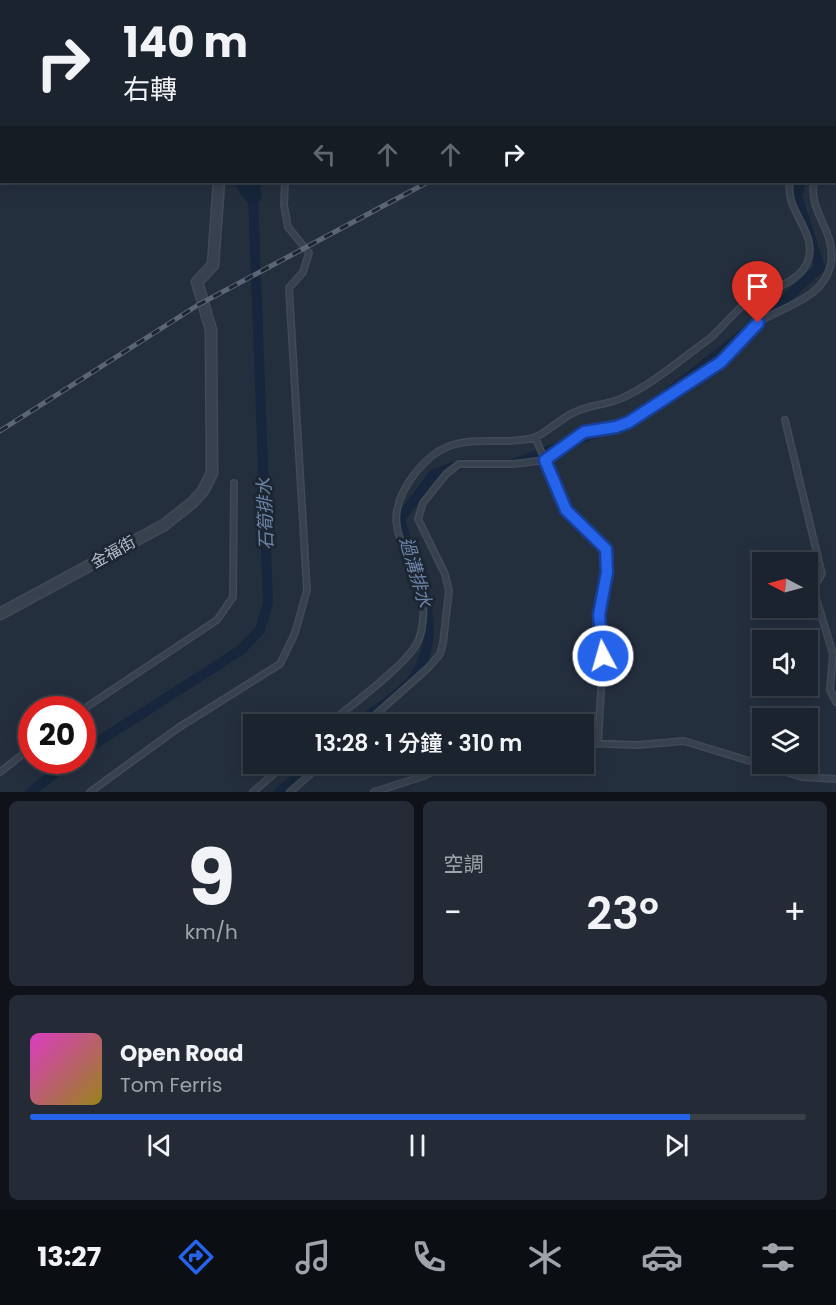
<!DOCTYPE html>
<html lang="zh-TW">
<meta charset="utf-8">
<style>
body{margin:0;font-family:Poppins,"Noto Sans TC",sans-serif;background:#242b36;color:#f1f3f6;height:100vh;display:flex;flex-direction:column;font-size:22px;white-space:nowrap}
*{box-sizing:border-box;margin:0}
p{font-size:20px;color:#a0a4aa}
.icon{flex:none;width:33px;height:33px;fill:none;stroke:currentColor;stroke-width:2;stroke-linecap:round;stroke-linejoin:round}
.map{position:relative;height:792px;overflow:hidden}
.panel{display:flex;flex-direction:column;gap:9px;padding:9px;background:#0f1319;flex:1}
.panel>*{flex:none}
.guide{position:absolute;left:0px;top:0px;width:837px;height:183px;box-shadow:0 3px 15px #0003,0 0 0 2px #39404a;background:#1b232e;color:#f1f3f6;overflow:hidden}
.needle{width:39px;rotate:276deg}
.buttons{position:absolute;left:752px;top:552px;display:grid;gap:12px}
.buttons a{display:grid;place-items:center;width:66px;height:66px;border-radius:0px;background:#1b232e;box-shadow:0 3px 15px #0003,0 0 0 2px #39404a;font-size:30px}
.speed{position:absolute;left:18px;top:696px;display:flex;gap:12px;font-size:30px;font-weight:700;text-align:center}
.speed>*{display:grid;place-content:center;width:78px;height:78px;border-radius:50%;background:#1b232e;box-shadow:0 3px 15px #0003,0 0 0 2px #39404a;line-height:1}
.speed .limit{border:9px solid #d22;background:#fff;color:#111}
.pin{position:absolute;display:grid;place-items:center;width:51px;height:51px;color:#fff;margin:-62px -26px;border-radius:50% 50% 50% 0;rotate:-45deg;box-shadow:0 0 6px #0007}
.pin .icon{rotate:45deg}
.me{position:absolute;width:66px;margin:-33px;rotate:354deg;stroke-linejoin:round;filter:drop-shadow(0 0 4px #0008)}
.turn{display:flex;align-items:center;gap:21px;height:126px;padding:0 24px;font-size:27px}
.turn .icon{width:78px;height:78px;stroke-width:2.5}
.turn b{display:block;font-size:42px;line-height:51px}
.lanes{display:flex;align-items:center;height:57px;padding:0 24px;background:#0003;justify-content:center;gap:30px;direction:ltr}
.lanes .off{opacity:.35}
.big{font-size:45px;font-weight:600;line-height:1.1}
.panel .widget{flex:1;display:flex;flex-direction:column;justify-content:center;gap:9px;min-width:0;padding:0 21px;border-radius:9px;background:#242b36}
.panel .dial{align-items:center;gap:0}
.dial b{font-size:78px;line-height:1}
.song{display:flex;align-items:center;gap:18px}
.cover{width:72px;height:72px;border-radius:9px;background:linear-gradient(135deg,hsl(310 70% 55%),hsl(50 70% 35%))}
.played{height:6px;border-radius:3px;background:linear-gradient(90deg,#2563eb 85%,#39404a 85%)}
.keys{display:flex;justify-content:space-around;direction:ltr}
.heat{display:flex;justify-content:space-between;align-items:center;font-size:33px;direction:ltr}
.panel .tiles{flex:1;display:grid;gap:9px;grid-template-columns:1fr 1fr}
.widget:last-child{grid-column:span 2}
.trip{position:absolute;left:243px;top:714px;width:351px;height:60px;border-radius:0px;background:#1b232e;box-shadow:0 3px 15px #0003,0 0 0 2px #39404a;font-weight:600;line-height:60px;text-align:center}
.dock{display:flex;height:96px;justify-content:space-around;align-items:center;background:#0b0e12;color:#a0a4aa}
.dock .icon{width:42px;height:42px}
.dock .current{color:#2563eb}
.dock b{font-size:27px;color:#f1f3f6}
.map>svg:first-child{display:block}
</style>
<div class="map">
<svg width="836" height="792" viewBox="0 0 836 792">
<rect width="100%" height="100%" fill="#242f3e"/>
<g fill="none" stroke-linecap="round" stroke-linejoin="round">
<path stroke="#17263c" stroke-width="10" d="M306 2V0
M817 2 820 0
M765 318 820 267 797 196 801 182
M644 412 752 327
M516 463 611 427
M358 724C374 711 402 693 414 677 449 627 413 570 400 519L434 474 462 464
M82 752 241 650 260 630 268 603 253 195 257 182
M31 792 71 760
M279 792 313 764"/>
<path stroke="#17263c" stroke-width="18" d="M156 0V2
M243 182 253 195"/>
<g stroke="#414a57" stroke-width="8">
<path id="lane" d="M144 0V2
M173 0V2
M271 2V0
M329 2V0
M789 2 792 0
M833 2 835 0
M836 146V147
M785 420 822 574 813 588 833 654 830 690 836 702
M535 437 566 510 606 549 607 572 599 615 603 655 598 744
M82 710 217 620 233 597 234 483
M329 724C350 706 403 667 416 645 421 637 422 629 423 619 430 556 365 536 416 472 444 437 469 441 510 441 519 440 528 440 536 437 550 430 561 418 575 412 589 405 607 405 622 398 650 386 680 360 705 342 721 331 731 313 748 302 767 290 798 284 807 263 820 234 784 211 790 182
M365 724 428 668 440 654 443 643 449 591 445 574 418 519 423 503 446 474 459 464H514L545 460 584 432 616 427 629 422C659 403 693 385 721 362 735 350 744 332 759 322 786 305 823 299 831 264 836 229 808 213 814 182
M584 743 638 745 684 741 802 777 836 779
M0 772 32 747
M90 792 178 728 280 664 295 633 307 590 289 288 303 272 309 253 288 227 284 205 285 182
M253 792 285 764
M290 792 322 764
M374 792 424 776 448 764"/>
</g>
<g stroke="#414a57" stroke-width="13">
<path id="street" d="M0 614 164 525 193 502 203 491 212 473 211 330 197 282 213 265 219 182"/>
</g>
<use href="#lane" stroke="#38414e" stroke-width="5"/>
<use href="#street" stroke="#38414e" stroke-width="10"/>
<g stroke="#5a6575" stroke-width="5">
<path id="rail" d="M744 2 746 0
M0 431 198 305 428 182"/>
</g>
<use href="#rail" stroke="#1d2633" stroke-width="3" stroke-dasharray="9" stroke-linecap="butt"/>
</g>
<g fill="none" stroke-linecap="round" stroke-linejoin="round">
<g stroke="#184099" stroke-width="15">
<path id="route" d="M603 656 599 615 607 572 606 549 566 510 545 460 584 432 616 427 629 422 721 362 758 323"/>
</g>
<use href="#route" stroke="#2563eb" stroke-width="10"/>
</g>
<g text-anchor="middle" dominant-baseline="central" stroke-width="6" stroke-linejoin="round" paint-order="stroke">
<g font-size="16" fill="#b4bcc9" stroke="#1d2633">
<text transform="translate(113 552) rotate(-29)">金福街</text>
</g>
<g font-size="18" font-style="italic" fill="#6d86a8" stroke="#1d2633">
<text transform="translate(265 514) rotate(-92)">石筍排水</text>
<text transform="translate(416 572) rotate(74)">過溝排水</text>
</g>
</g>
</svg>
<div class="buttons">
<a><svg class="needle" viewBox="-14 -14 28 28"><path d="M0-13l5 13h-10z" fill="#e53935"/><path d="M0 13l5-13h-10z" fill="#a0a4aa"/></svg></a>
<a><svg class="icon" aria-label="sound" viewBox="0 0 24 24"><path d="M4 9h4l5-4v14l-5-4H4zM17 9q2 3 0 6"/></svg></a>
<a><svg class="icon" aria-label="layers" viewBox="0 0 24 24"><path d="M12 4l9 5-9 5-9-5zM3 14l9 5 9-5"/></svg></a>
</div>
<div class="speed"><div class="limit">20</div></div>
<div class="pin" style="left:758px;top:323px;background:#d93025"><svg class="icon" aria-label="arrive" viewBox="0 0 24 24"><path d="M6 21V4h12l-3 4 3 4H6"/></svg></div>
<svg class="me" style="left:603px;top:656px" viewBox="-20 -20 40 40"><circle r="17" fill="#2563eb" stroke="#fff" stroke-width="3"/><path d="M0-11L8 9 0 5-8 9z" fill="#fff"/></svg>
<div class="trip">13:28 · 1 分鐘 · 310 m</div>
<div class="guide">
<div class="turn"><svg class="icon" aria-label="right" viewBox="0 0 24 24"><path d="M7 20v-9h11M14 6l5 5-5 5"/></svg><div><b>140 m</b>右轉</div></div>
<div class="lanes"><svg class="icon off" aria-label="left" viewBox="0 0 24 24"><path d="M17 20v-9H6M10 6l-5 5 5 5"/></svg><svg class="icon off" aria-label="ahead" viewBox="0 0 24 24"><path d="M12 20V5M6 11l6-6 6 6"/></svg><svg class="icon off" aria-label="ahead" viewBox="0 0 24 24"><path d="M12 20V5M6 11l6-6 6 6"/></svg><svg class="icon" aria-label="right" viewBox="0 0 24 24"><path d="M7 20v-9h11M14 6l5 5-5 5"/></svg></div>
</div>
</div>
<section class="panel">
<div class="tiles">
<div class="widget dial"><b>9</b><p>km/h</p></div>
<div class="widget"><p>空調</p>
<div class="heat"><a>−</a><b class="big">23°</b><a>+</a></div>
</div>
<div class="widget">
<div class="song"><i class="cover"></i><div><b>Open Road</b><p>Tom Ferris</p></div></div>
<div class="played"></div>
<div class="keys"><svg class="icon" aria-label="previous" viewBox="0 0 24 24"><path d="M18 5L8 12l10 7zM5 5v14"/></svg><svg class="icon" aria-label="pause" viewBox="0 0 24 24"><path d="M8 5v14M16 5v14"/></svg><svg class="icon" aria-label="next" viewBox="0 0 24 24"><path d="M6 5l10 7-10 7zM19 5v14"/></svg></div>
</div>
</div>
</section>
<nav class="dock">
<b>13:27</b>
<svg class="icon current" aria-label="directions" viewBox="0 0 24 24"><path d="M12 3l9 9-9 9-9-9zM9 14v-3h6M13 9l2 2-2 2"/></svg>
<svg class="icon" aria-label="music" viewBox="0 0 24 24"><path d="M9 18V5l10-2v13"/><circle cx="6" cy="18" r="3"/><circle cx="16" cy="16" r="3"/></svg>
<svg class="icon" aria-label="phone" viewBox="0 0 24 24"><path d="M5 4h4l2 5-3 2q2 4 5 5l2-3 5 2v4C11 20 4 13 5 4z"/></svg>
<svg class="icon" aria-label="climate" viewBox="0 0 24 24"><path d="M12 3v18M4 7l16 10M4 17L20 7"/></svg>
<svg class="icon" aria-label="car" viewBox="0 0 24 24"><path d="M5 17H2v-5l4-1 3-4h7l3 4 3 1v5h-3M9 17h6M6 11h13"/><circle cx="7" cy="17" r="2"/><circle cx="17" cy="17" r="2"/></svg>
<svg class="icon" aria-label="filters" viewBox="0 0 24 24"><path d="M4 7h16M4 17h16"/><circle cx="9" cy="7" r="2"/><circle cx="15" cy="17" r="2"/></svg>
</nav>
